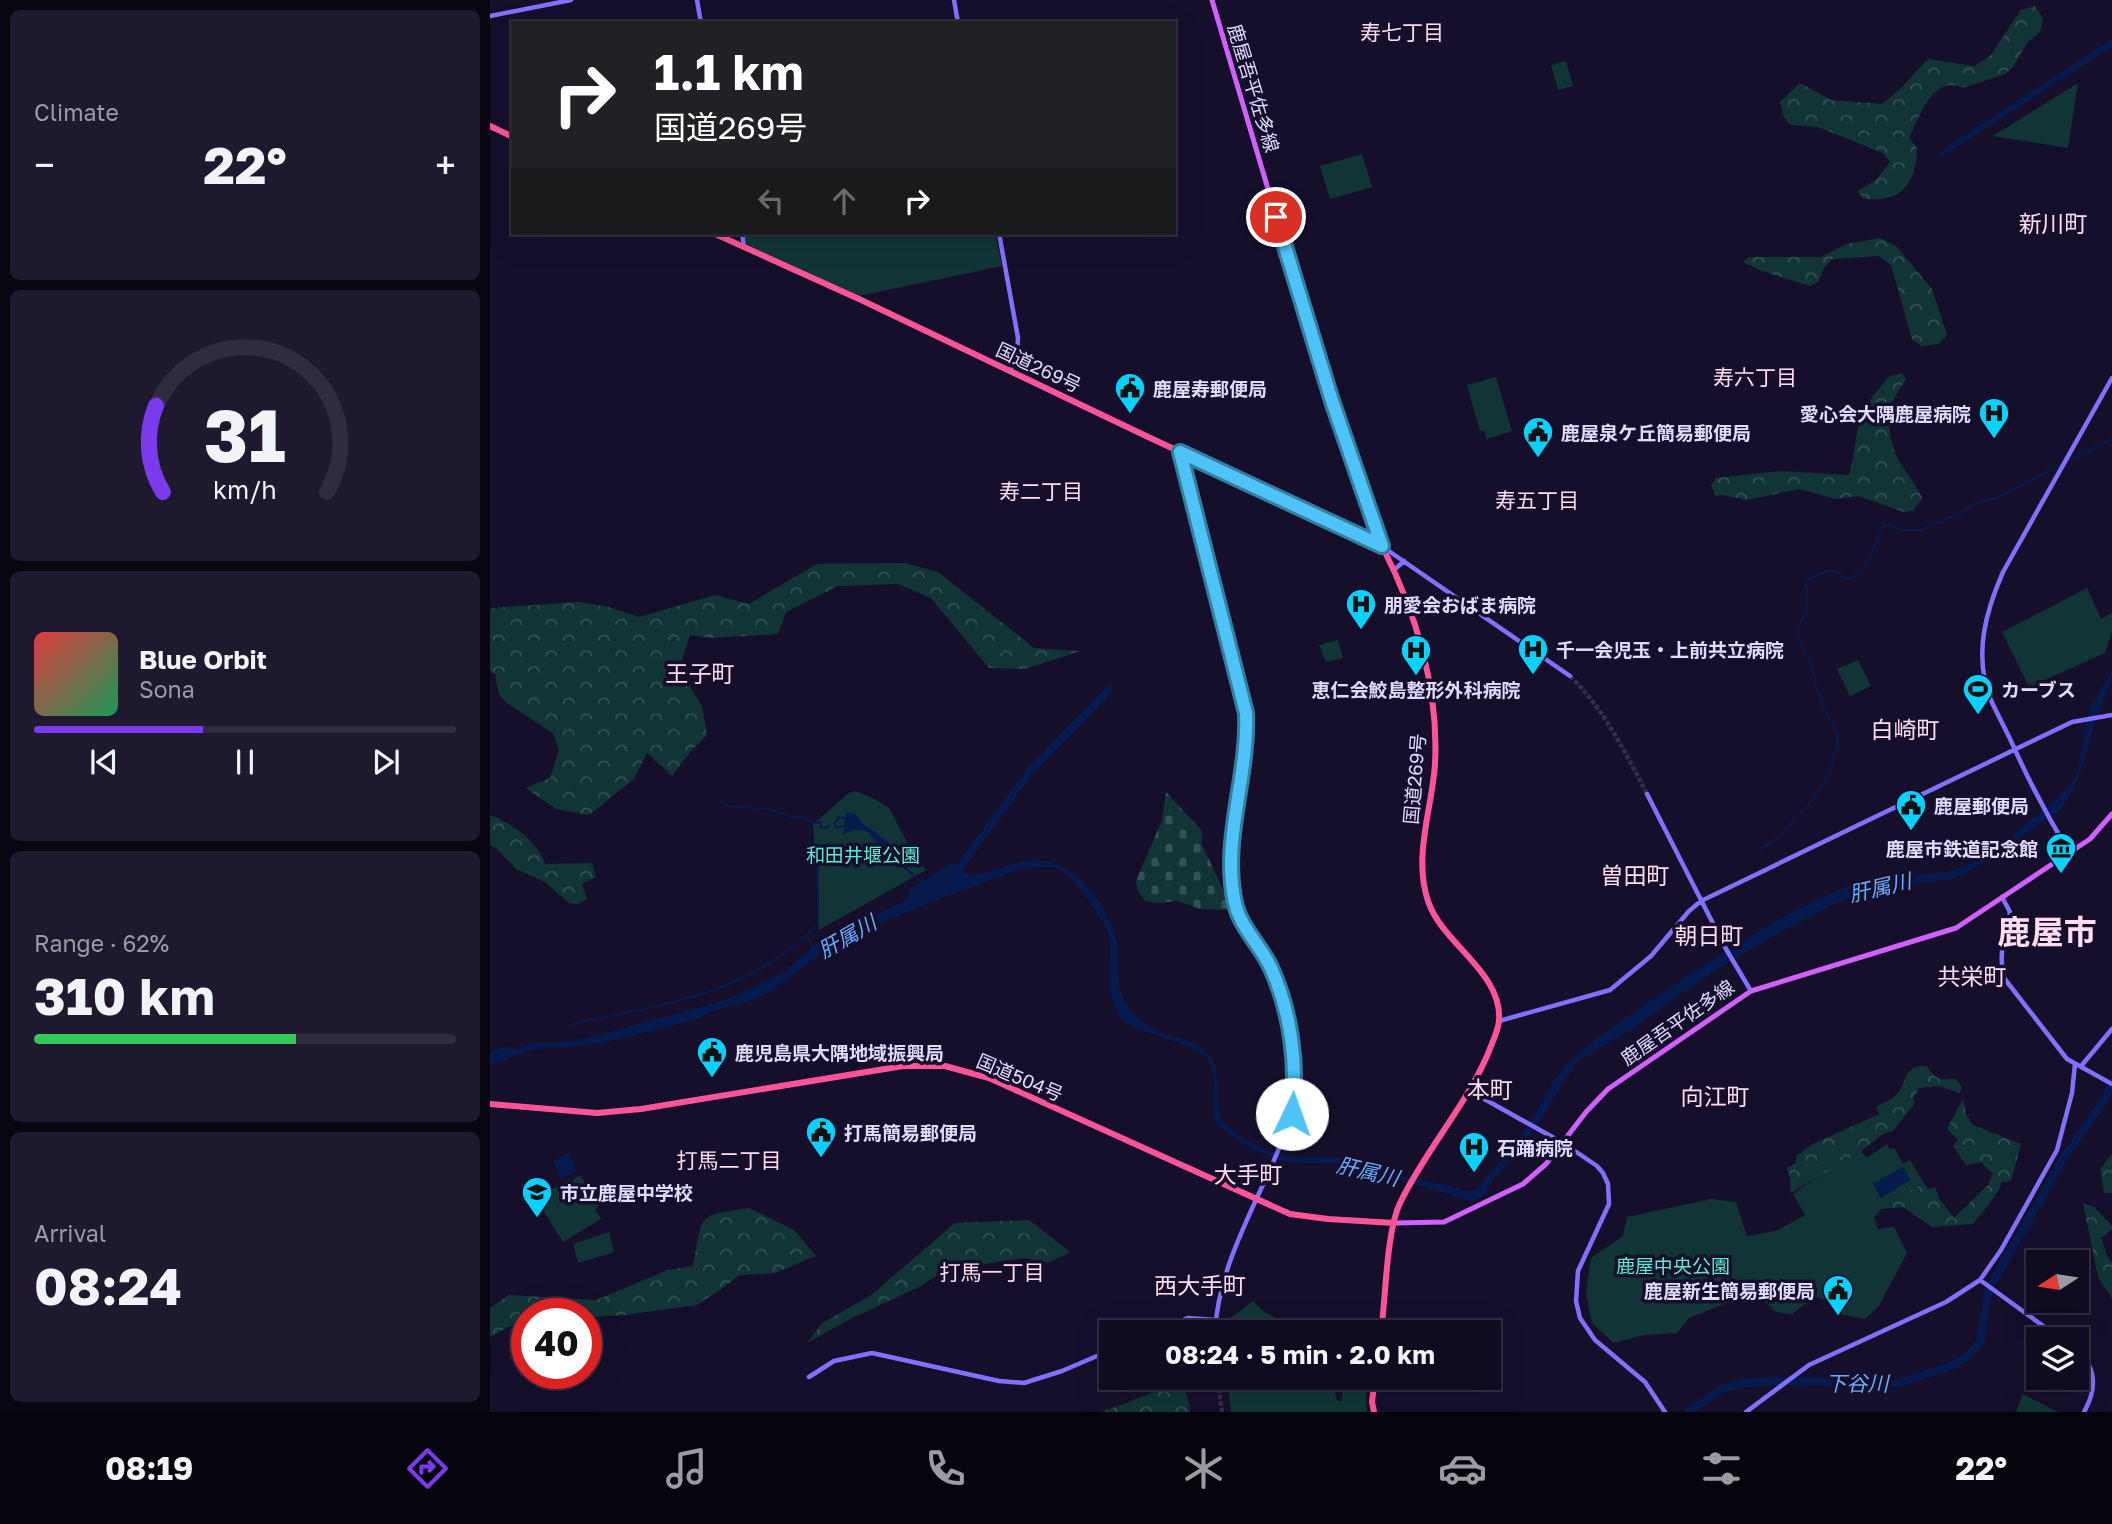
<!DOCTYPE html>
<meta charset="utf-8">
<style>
body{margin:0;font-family:"Golos Text","Noto Sans JP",sans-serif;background:#1e192e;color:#f1f3f6;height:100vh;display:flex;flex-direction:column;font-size:26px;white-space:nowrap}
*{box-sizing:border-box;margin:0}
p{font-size:23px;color:#9c9ba5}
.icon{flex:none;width:38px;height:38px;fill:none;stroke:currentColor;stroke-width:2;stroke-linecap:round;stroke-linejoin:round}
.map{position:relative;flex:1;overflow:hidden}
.sheet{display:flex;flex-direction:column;gap:10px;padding:10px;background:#090612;width:490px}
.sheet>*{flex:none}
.top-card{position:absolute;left:21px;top:21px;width:665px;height:214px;border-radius:0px;box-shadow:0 7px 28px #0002,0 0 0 2px #302b3f;background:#202124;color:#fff;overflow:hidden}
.needle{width:46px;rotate:258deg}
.controls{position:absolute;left:1536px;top:1250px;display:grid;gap:14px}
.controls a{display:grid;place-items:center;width:63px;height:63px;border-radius:0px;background:#100b21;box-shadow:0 7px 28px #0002,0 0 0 2px #302b3f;font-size:35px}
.speed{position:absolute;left:21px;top:1298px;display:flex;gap:14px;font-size:35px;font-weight:700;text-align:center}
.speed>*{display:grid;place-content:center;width:91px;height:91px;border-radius:50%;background:#100b21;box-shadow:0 7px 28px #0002,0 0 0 2px #302b3f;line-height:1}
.speed .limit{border:10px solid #d22;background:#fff;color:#111}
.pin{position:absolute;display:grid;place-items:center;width:60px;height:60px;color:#fff;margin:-30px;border:4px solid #fff;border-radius:50%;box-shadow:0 2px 7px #0007}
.me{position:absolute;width:77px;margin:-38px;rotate:3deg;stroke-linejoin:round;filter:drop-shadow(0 0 5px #0008)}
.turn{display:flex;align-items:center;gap:24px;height:147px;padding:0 28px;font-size:32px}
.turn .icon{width:91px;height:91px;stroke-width:2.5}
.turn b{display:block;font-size:49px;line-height:60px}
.lanes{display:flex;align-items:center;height:66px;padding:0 28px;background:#0003;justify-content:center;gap:35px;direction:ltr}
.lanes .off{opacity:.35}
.big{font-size:52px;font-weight:700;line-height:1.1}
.sheet .widget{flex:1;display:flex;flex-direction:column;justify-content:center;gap:10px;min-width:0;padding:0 24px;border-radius:10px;background:#1e192e}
.sheet .dial{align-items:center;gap:0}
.dial svg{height:182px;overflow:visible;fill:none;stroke:#302b3f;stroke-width:7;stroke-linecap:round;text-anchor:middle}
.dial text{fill:#f1f3f6;stroke:none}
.song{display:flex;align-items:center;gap:21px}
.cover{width:84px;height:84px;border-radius:10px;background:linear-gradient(135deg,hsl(0 70% 55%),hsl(150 70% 35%))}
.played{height:7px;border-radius:4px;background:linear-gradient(90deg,#7c3aed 40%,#302b3f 40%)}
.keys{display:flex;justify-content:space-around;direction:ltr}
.heat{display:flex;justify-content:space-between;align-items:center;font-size:38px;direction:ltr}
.charge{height:10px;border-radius:5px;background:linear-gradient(90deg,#34c759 62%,#302b3f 0)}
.trip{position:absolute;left:609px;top:1320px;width:402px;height:70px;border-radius:0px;background:#100b21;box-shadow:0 7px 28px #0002,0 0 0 2px #302b3f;font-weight:700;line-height:70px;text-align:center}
.dock{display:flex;height:112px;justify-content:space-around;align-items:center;background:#06040d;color:#9c9ba5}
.dock .icon{width:49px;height:49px}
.dock .active{color:#7c3aed}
.dock b{font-size:32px;color:#f1f3f6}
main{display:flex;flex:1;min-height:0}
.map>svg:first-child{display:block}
</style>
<main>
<section class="sheet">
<div class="widget"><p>Climate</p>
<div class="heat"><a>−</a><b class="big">22°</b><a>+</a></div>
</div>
<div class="widget dial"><svg viewBox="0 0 100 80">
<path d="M14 69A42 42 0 1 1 86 69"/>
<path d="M14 69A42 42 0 0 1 11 31" stroke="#7c3aed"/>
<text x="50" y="56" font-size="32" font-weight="700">31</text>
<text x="50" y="72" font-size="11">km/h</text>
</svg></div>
<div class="widget">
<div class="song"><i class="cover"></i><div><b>Blue Orbit</b><p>Sona</p></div></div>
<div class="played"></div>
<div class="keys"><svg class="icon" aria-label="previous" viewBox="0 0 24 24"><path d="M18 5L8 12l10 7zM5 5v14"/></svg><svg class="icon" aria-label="pause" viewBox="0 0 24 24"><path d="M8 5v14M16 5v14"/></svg><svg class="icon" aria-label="next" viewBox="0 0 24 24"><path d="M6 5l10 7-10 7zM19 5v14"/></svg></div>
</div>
<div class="widget"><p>Range · 62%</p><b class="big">310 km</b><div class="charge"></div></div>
<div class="widget"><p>Arrival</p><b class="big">08:24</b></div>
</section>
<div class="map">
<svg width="1622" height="1412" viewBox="0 0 1622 1412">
<defs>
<pattern id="forest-crowns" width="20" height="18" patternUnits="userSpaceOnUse" patternTransform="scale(1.75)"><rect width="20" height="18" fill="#113536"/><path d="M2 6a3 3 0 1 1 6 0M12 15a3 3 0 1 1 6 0" fill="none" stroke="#335254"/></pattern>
<pattern id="cemetery-stones" width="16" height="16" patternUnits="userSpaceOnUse" patternTransform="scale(1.75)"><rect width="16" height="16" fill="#113536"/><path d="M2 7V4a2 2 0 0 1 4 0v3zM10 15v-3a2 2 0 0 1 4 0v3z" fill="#335254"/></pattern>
</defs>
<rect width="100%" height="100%" fill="#160f2c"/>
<path fill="#113536" d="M1076 61 1083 86 1068 90 1061 65Z
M1588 83 1578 148 1503 136Z
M872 154 882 187 840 199 830 166Z
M254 233H505L512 266 369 296 257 246Z
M710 376 712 386 679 393 677 383Z
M1006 377 1022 431 997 439 994 430 990 431 977 385Z
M1597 588 1611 619 1622 613V632L1615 653 1539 687 1512 632Z
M848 640 853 658 836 662 829 645Z
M1368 660 1381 686 1360 696 1347 669Z
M366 791 384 799 399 808 424 855 436 870 329 930 328 855H325L323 824 359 793Z
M1397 1144 1400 1149 1404 1148 1413 1164 1420 1160 1434 1183 1391 1209 1384 1218 1388 1229 1404 1227 1417 1253 1388 1307 1375 1319 1350 1314 1336 1300 1325 1297 1302 1314 1286 1312 1264 1292 1199 1318 1187 1333 1154 1335 1124 1343 1102 1323 1096 1293 1101 1258 1133 1236 1137 1217 1221 1199 1246 1202 1257 1236 1286 1231 1315 1215 1303 1194 1361 1155 1371 1151 1377 1158Z
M90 1175 109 1205 105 1209 111 1219 73 1242 46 1199 80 1179 81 1181Z
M119 1232 124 1252 88 1263 83 1244Z
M763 1301 773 1311 801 1326 804 1332H739V1319Z
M737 1377H837V1381L843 1383 847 1401H851L857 1377H879L876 1399 877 1412H741Z
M1533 1394 1568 1412H1526Z"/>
<path fill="url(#forest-crowns)" d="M1545 6 1553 19 1550 32 1537 43 1523 67 1515 74 1473 88C1443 73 1429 118 1419 138L1427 148C1427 169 1421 192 1397 198 1390 200 1380 199 1373 199L1368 191 1386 180 1400 162 1393 153 1328 127 1300 125 1294 117 1290 102 1310 83 1341 100 1392 104 1410 89 1438 59 1485 66 1501 55 1531 10Z
M1390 238 1406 246 1442 289 1457 335 1449 344 1431 346 1422 339 1401 265 1389 256 1342 259 1334 268 1329 281 1320 286 1272 271 1253 262 1259 257H1331L1357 244Z
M1412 373 1416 379C1411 388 1403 397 1400 408 1397 423 1401 448 1409 461 1417 475 1425 482 1432 498L1423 511 1414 512 1368 496 1345 499 1309 489 1256 500 1233 495 1225 496 1221 485 1226 478 1290 471 1359 475C1364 459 1365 443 1368 427 1372 407 1387 391 1400 376Z
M415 563 448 572 544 648 590 651 535 669 499 668 441 598 408 584 348 586 296 612 288 634 221 638 200 635 192 660 195 678 212 706 217 735 200 752 182 776 157 753 144 779 99 815 66 809 36 788 60 778 69 750 63 733 18 704 9 695 5 674 0 671V608L89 602 119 607 149 617 225 595 259 604 327 564Z
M0 815C21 822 49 843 55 864L102 863 106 877 92 884 97 899 88 904 79 903 55 882 26 869 5 847 0 846Z
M1429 1066H1437C1440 1070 1442 1074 1445 1076 1457 1086 1463 1070 1472 1088L1469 1093 1449 1086 1429 1088 1423 1099 1425 1103 1403 1131 1393 1134 1371 1151 1301 1193 1300 1177 1297 1168 1306 1163V1156L1323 1144 1389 1114 1386 1107C1393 1103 1403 1099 1407 1094 1417 1083 1412 1071 1429 1066Z
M1473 1099 1476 1114 1483 1125 1531 1144 1521 1181 1512 1182C1508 1194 1492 1213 1483 1224L1442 1227 1413 1207 1390 1209 1434 1183 1438 1189 1445 1187 1449 1198 1464 1218 1498 1185 1503 1174 1491 1162 1476 1165 1463 1146 1468 1140 1457 1129Z
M1622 1154V1193H1614L1610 1169Z
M1593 1203 1604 1207 1622 1226V1229L1611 1238 1617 1256 1622 1262V1298L1608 1277Z
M259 1208 304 1230 326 1256 285 1273 250 1275 227 1292 206 1305 134 1315 96 1317V1314H37V1321H30L0 1337V1308L19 1295 106 1300 178 1270 203 1266C214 1215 203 1216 259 1208Z
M539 1220 580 1252 558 1263 535 1258 455 1270 431 1286 360 1319 317 1343 332 1323 380 1296 465 1223Z
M691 1382 698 1399 700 1412H612Z"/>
<path fill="url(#cemetery-stones)" d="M676 792 712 831 711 843 743 910 710 909 688 901 667 903 655 901 648 891 646 881 672 820Z"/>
<path fill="#061a4d" d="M1622 39V47L1451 157 1449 154 1459 145Z
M1622 668C1622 689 1610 706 1604 726 1595 757 1590 787 1568 812L1482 870 1462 879 1377 891 1342 905 1280 938 1224 971 1139 1031 1102 1052V1055H1096L1084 1065V1069L1071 1086 1040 1137 1005 1178 994 1196 981 1201 858 1164 807 1163 790 1160 761 1149 726 1125 723 1103 724 1080 718 1058C698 1040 654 1037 630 1019L619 990 620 944 618 932 603 906 586 884 574 872 564 867 537 868 522 872C463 895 401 915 345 945 318 959 298 983 270 997 256 1004 213 1011 208 1019L110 1044C99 1042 87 1047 76 1048 63 1049 49 1047 37 1051 24 1055 15 1062 0 1064V1049L1 1051 16 1047 29 1049 42 1043H64L94 1039 236 1000 294 972 322 947 344 933 415 901 421 889 463 862 479 876C502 874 522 861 546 860 584 859 624 911 627 946 629 968 624 989 639 1007 646 1016 657 1026 667 1031 687 1040 709 1038 722 1059 734 1080 719 1113 740 1129 763 1146 789 1158 818 1158 830 1158 844 1156 856 1158 871 1161 886 1169 901 1173 925 1179 950 1183 974 1190L985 1191 1035 1131 1066 1078 1079 1062 1103 1041C1181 986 1259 930 1346 891 1380 876 1419 878 1455 872 1492 865 1520 836 1548 814 1562 802 1581 790 1587 772 1593 752 1593 730 1600 710 1606 694 1617 684 1622 668Z
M356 813 365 814 372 823 398 842 412 863 405 865 377 831 365 829 353 834Z
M78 1153 87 1170 72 1179 63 1161Z
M1413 1167 1420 1180 1391 1198 1383 1184Z"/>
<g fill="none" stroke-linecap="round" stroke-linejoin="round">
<path stroke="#061a4d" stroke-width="2" d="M1578 461 1622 439
M231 801 237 806 279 809 301 817 317 818 320 823
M345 823 349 817 357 819
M344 824 347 828 354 826
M1270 849 1288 838 1321 802 1339 775 1348 744 1346 731 1333 707 1326 687 1323 669 1307 637 1309 625 1316 613 1318 598 1316 584 1319 578 1342 570 1358 579C1378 571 1385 543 1393 524L1414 530H1431L1470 513 1484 504 1507 498 1570 465
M408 862 430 881
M324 947 316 936 328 925 327 853 320 846V823L331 822V827L336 828 339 826
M79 1025C132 1013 203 1002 251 979 275 968 295 953 315 937"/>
<path stroke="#061a4d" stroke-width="8" d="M464 875 540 771 619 690
M1198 1412 1232 1389 1251 1384 1283 1381 1409 1383 1459 1367 1477 1357 1490 1342 1499 1289 1504 1280 1575 1156 1613 1102 1622 1083"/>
<path stroke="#342d4c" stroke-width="4.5" stroke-dasharray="4.5 2" stroke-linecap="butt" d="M1080 676C1114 709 1135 752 1157 794
M728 1382 732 1412"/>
<path stroke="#8071ff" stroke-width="4.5" d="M207 0 211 23
M464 0 468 23
M0 16 81 0
M252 233 254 247
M509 233 528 338 527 354 520 371
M690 452 756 713C759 776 732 839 745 902 749 926 771 946 781 967 797 1003 808 1057 804 1097 802 1121 791 1144 781 1167 758 1219 728 1273 725 1332
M893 547 1080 676
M904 570 914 561
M1157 794 1236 949 1261 991
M1579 852C1559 819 1542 787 1526 752 1518 733 1508 716 1500 698 1484 655 1495 613 1513 572L1622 378
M1512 897 1520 912C1515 935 1508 954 1514 978L1577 1059 1622 1084
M1009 1021 1120 990 1161 956 1199 911 1211 901 1582 722 1622 715
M1592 1065 1622 1029
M980 1091 1073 1143 1107 1166 1113 1173 1118 1184 1119 1204 1088 1271 1086 1301 1090 1318 1105 1340 1155 1382 1175 1412
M1490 1280 1571 1339
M662 1332 698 1318 726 1320
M1587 1351C1608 1368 1606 1391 1594 1412
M319 1377 344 1361 382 1353 509 1381 534 1383 572 1371 621 1350
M728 1377V1382
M1256 1412 1319 1365 1456 1302 1490 1280 1511 1250 1567 1150 1582 1093 1585 1064"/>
<path stroke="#d161ff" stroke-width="5" d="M722 0 826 351 869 486 892 546
M904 1223 954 1222 1033 1184 1056 1164 1096 1112 1118 1089 1261 991 1466 928 1600 839 1622 814"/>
<path stroke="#ff5598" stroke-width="6" d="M0 126 23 137
M223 233 369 299 654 435 892 546C926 612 949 689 945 764 942 809 923 856 938 901 952 944 1013 972 1009 1021 1008 1032 1001 1045 997 1056 974 1108 936 1150 911 1201 896 1230 896 1297 891 1332
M0 1104 107 1113 151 1109 413 1066H455L499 1078 800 1214 838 1219 904 1223
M884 1412 882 1402 885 1377"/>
</g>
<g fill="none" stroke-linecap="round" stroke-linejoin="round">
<g stroke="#337fa1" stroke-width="18">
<path id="route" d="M786 217 842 401 892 546 690 452 756 713C759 776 731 840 745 903 750 927 771 946 781 968 801 1012 808 1066 802 1114"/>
</g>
<use href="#route" stroke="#4fc3f7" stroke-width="12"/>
</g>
<defs>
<g id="civic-pin" transform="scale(1.575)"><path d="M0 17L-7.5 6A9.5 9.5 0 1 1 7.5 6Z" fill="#06d1ff" stroke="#160f2c"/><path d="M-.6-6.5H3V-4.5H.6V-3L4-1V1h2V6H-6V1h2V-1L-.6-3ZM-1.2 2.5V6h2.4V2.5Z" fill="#111"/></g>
<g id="hospital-pin" transform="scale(1.575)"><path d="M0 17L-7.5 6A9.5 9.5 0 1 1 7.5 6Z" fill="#06d1ff" stroke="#160f2c"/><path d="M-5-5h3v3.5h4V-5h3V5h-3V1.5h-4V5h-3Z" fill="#111"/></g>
<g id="stadium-pin" transform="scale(1.575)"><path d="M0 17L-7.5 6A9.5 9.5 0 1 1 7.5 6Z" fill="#06d1ff" stroke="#160f2c"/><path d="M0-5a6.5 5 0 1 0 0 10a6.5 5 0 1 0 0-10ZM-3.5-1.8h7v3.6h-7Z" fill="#111"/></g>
<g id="museum-pin" transform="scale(1.575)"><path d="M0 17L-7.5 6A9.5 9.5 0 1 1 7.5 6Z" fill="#06d1ff" stroke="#160f2c"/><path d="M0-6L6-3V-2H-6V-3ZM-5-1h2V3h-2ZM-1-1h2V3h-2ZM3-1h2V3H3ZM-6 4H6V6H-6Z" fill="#111"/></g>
<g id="school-pin" transform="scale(1.575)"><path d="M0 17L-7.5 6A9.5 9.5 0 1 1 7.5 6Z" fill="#06d1ff" stroke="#160f2c"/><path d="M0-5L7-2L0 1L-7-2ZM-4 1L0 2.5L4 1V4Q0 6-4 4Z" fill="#111"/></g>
</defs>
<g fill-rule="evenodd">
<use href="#civic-pin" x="640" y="388"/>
<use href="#hospital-pin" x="1504" y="413"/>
<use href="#civic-pin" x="1048" y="432"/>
<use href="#hospital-pin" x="871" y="604"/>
<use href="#hospital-pin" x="1043" y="649"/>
<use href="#hospital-pin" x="926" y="650"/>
<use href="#stadium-pin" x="1488" y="689"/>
<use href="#civic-pin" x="1421" y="805"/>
<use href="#museum-pin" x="1571" y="848"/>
<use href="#civic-pin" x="222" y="1052"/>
<use href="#civic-pin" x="331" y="1132"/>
<use href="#hospital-pin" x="984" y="1147"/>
<use href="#school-pin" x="47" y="1192"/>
<use href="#civic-pin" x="1348" y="1290"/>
</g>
<g text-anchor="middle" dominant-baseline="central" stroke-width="7" stroke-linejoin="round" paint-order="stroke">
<g font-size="19" fill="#e1daff" stroke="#160f2c">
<text transform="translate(764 88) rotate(73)">鹿屋吾平佐多線</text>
<text transform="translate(549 367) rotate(25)">国道269号</text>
<text transform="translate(924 779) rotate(-85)">国道269号</text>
<text transform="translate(1187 1022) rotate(-35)">鹿屋吾平佐多線</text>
<text transform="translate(530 1077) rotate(23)">国道504号</text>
</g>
<g font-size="19" font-weight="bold" fill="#e1daff" stroke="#160f2c" text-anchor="start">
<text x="663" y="388">鹿屋寿郵便局</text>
<text x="1481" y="413" text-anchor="end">愛心会大隅鹿屋病院</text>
<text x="1071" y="432">鹿屋泉ケ丘簡易郵便局</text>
<text x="894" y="604">朋愛会おばま病院</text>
<text x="1066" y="649">千一会児玉・上前共立病院</text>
<text x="926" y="689" text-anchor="middle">恵仁会鮫島整形外科病院</text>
<text x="1511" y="689">カーブス</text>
<text x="1444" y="805">鹿屋郵便局</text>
<text x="1548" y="848" text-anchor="end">鹿屋市鉄道記念館</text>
<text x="245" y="1052">鹿児島県大隅地域振興局</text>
<text x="354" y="1132">打馬簡易郵便局</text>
<text x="1007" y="1147">石踊病院</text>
<text x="70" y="1192">市立鹿屋中学校</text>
<text x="1325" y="1290" text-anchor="end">鹿屋新生簡易郵便局</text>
</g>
<g font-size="19" fill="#5bead2" stroke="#160f2c">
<text x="373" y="854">和田井堰公園</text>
<text x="1183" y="1265">鹿屋中央公園</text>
</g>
<g font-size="21" fill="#ffdcef" stroke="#160f2c">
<text x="912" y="32">寿七丁目</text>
<text x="1265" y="377">寿六丁目</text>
<text x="551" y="491">寿二丁目</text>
<text x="1047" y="500">寿五丁目</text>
<text x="239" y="1160">打馬二丁目</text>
<text x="502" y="1272">打馬一丁目</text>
</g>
<g font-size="21" font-style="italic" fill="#68acff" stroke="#160f2c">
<text transform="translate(1390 887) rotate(-13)">肝属川</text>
<text transform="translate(357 936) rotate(-30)">肝属川</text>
<text transform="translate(878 1171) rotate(13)">肝属川</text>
<text x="1367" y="1383">下谷川</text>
</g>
<g font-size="23" fill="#ffdcef" stroke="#160f2c">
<text x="1563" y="223">新川町</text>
<text x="210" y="673">王子町</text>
<text x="1415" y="729">白崎町</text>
<text x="1145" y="875">曽田町</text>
<text x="1219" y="935">朝日町</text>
<text x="1482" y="976">共栄町</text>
<text x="1000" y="1089">本町</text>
<text x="1225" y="1096">向江町</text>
<text x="758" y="1174">大手町</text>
<text x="710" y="1285">西大手町</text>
</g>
<g font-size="33" font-weight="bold" fill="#ffdcef" stroke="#160f2c">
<text x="1557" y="931">鹿屋市</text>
</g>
</g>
</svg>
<div class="controls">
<a><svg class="needle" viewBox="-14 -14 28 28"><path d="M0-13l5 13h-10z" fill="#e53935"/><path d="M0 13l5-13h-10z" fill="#9c9ba5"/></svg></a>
<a><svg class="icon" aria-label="layers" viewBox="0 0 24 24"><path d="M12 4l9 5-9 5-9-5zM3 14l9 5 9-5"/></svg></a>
</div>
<div class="speed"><div class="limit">40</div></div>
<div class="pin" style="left:786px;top:217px;background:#d93025"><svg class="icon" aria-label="arrive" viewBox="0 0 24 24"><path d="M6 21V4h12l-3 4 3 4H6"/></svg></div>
<svg class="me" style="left:802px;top:1114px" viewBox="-20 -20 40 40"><circle r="19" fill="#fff"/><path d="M0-13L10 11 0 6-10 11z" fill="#4fc3f7"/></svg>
<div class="trip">08:24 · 5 min · 2.0 km</div>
<div class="top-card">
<div class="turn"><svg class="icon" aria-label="right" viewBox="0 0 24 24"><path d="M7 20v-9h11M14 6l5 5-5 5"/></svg><div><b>1.1 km</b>国道269号</div></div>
<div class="lanes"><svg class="icon off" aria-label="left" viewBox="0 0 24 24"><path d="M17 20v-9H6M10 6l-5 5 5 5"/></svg><svg class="icon off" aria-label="ahead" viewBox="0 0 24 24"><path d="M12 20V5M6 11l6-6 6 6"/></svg><svg class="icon" aria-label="right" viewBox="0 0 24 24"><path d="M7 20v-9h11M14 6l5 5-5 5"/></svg></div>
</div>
</div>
</main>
<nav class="dock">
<b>08:19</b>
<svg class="icon active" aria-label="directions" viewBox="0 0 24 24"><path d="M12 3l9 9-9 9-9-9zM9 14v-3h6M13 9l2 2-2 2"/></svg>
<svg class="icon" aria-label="music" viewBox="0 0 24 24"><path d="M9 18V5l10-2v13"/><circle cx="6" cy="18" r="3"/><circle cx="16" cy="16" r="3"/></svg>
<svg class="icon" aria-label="phone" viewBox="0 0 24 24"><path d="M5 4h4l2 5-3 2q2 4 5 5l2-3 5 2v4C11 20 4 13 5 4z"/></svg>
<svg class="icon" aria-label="climate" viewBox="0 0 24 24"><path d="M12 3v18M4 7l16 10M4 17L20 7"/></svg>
<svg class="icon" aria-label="car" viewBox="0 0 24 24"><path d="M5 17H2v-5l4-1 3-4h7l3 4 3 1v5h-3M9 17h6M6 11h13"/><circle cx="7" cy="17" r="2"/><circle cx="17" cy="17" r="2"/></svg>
<svg class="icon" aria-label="filters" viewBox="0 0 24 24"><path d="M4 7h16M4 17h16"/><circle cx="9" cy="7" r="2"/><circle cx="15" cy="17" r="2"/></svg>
<b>22°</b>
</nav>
